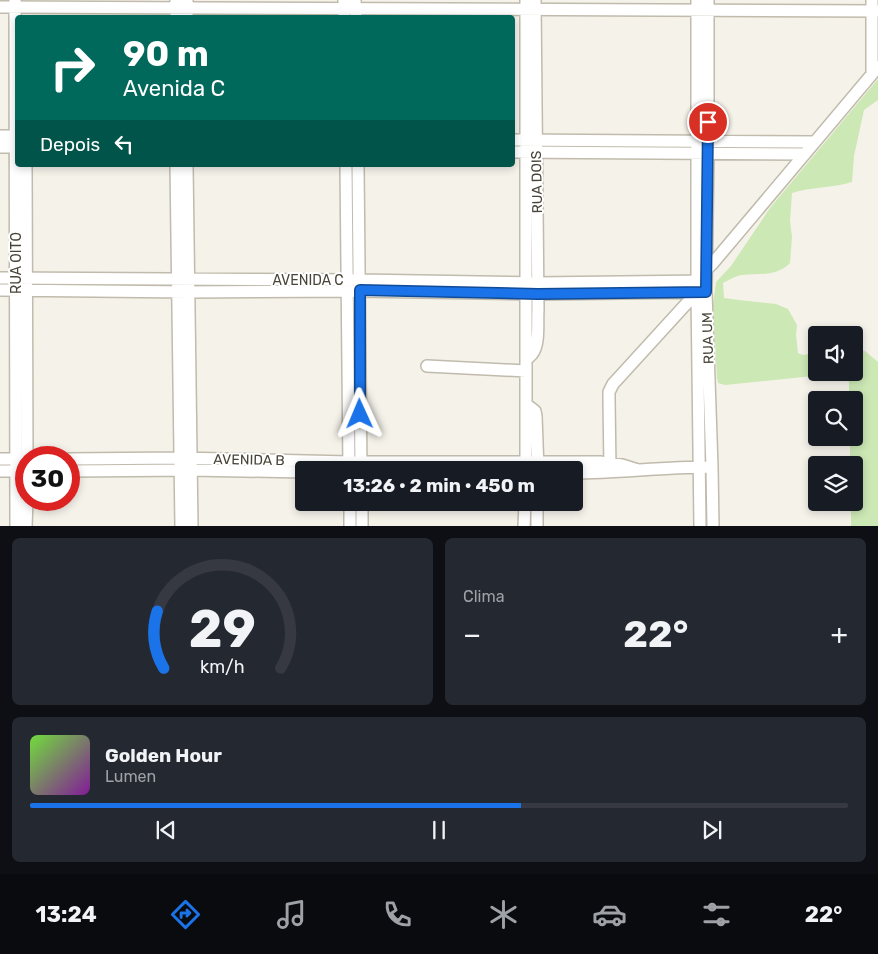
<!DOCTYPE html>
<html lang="pt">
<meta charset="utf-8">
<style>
body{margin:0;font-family:Rubik,sans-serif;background:#242831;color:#f1f3f6;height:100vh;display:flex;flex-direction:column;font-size:19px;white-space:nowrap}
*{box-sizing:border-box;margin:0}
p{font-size:16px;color:#9ea1a6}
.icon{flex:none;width:28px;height:28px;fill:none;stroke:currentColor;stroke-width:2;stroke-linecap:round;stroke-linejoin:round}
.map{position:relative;height:526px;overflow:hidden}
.side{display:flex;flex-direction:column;gap:12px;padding:12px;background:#0d0f14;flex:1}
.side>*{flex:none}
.hud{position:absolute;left:15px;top:15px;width:500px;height:152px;border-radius:5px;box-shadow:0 2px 8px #0003;background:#00695c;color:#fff;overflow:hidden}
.buttons{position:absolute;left:808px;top:326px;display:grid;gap:10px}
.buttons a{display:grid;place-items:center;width:55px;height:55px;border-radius:5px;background:#171b24;box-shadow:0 2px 8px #0003;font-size:25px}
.speed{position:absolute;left:15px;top:446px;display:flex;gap:10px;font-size:25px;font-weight:700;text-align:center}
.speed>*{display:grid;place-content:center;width:65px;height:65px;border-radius:50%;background:#171b24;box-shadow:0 2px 8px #0003;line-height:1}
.speed .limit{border:8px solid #d22;background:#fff;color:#111}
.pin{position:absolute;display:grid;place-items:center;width:42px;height:42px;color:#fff;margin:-21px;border:2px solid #fff;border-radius:50%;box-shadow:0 1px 5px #0007}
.me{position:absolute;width:55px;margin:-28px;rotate:359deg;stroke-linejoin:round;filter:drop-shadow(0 0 4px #0008)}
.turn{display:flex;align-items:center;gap:18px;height:105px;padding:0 25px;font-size:22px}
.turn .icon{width:65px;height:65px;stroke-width:2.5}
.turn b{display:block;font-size:35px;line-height:42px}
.then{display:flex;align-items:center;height:48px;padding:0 25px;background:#0003;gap:10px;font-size:19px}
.big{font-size:38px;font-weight:700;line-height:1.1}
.side .card{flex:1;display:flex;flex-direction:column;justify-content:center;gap:8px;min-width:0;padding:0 18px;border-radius:8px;background:#242831}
.side .dial{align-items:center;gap:0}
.dial svg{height:130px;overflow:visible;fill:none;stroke:#363941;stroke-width:7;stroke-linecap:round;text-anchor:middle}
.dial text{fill:#f1f3f6;stroke:none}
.song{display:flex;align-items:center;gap:15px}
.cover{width:60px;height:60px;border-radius:8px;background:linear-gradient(135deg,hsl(100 70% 55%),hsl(290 70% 35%))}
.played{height:5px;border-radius:2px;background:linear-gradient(90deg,#1a73e8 60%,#363941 60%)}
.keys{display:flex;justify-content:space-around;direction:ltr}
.heat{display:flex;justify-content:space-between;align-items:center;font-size:28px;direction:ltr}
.side .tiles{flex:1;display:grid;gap:12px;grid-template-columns:1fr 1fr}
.card:last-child{grid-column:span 2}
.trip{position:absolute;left:295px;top:461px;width:288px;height:50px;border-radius:5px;background:#171b24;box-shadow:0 2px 8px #0003;font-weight:700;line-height:50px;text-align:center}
.tab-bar{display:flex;height:80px;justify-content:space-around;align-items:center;background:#090b0e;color:#9ea1a6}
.tab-bar .icon{width:35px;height:35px}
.tab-bar .selected{color:#1a73e8}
.tab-bar b{font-size:22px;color:#f1f3f6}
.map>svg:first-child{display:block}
</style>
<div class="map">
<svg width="878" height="527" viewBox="0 0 878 527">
<rect width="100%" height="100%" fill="#f5f2ea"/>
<path fill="#eee8d4" d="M342 10 343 18H190V11Z"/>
<path fill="#cce8b4" d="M878 79V100L864 110 854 156 852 182C832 188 811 187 792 193L790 221 792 237 790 263C776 277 760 273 742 275 735 276 729 280 723 283L724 298 739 300 776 304 788 309 797 325 796 335 798 353 803 355 816 353V372H854V349L865 351 878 362V526H851V503L854 502V465H850V438H854V400H849V379L843 373 725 385 718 383 717 378 713 304 716 282 731 266 770 208Z"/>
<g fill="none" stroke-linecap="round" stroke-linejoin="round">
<g stroke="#c0bbac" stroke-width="14">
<path id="minor" d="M15 0 16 527
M176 0V18
M344 0V18
M355 0 356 18
M526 0V470
M697 0V293L700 527
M708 0V153L706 292 712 467 713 527
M872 0V74
M0 7 878 11
M187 18V0
M0 136H18
M512 140 815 142
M0 147H18
M512 152 805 154
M26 165 27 458
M176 165 181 527
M187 165 192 527
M346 165 349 470
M358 165 361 470
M704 270H706L713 263 878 67
M0 278 359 280 538 283 706 281
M0 290 189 292 360 291 538 294 706 292
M526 360C528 358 530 356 532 354 540 345 537 322 538 310L535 0
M427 366 526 371
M526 404 535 411 536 416 538 470
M0 459H22
M69 459 181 458 349 462H600L622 465 638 470
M610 470 609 399V392L613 384 687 303 698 296H702
M0 471H26
M69 471 191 470 304 472
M574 473C618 473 662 467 707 467
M350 502V527
M362 502V527
M26 527 27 500
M524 527 525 502
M537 527V502"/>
</g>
<use href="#minor" stroke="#fff" stroke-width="11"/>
</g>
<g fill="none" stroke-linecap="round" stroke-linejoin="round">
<g stroke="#114b97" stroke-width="12">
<path id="route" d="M360 414V290L538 294 706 292 708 122"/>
</g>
<use href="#route" stroke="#1a73e8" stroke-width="9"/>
</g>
<g text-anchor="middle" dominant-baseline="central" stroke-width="4" stroke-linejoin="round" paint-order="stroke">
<g font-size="14" fill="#494438" stroke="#fff">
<text transform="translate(537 182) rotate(-91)">RUA DOIS</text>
<text transform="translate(16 263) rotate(-90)">RUA OITO</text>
<text x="308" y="280">AVENIDA C</text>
<text transform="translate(708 338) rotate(-92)">RUA UM</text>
<text transform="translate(249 460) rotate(1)">AVENIDA B</text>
</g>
</g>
</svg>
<div class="buttons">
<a><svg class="icon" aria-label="sound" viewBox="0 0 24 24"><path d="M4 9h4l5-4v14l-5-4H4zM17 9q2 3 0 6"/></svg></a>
<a><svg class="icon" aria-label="search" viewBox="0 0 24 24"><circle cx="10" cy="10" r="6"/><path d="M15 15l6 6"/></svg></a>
<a><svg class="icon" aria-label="layers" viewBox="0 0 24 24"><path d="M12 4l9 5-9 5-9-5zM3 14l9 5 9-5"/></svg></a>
</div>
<div class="speed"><div class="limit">30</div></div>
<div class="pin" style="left:708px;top:122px;background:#d93025"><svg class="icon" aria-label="arrive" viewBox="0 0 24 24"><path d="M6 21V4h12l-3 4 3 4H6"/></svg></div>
<svg class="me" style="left:360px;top:414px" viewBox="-20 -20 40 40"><path d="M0-17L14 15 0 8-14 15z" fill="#1a73e8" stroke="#fff" stroke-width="4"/></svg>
<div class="trip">13:26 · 2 min · 450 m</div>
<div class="hud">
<div class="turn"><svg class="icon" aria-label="right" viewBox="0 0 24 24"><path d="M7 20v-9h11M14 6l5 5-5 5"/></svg><div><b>90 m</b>Avenida C</div></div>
<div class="then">Depois<svg class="icon" aria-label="left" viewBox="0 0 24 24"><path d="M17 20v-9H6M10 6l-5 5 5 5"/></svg></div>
</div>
</div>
<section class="side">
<div class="tiles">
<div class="card dial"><svg viewBox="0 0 100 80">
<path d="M14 69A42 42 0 1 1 86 69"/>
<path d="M14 69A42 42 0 0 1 10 34" stroke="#1a73e8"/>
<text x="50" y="56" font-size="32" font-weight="700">29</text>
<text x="50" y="72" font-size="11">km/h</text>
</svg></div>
<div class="card"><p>Clima</p>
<div class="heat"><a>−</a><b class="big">22°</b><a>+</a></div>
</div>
<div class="card">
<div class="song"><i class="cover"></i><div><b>Golden Hour</b><p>Lumen</p></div></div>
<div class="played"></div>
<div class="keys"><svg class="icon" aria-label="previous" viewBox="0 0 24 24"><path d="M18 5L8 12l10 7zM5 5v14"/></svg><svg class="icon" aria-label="pause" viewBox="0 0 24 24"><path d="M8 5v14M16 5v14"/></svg><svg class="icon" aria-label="next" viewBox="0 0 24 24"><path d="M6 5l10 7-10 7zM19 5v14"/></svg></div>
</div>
</div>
</section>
<nav class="tab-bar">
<b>13:24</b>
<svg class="icon selected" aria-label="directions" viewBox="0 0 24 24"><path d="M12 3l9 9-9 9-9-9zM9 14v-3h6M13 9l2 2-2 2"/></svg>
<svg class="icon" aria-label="music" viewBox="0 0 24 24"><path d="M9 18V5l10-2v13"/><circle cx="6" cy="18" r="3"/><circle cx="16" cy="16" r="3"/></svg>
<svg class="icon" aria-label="phone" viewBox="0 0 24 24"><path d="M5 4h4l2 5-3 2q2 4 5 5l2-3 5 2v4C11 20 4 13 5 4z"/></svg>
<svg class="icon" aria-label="climate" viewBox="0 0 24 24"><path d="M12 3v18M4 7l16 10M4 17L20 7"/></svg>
<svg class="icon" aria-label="car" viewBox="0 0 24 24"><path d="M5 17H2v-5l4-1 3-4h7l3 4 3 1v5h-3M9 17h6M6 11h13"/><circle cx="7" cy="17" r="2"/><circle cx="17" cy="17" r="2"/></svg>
<svg class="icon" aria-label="filters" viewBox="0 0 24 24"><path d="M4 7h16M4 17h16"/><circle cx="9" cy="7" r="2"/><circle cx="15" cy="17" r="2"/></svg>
<b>22°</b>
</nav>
